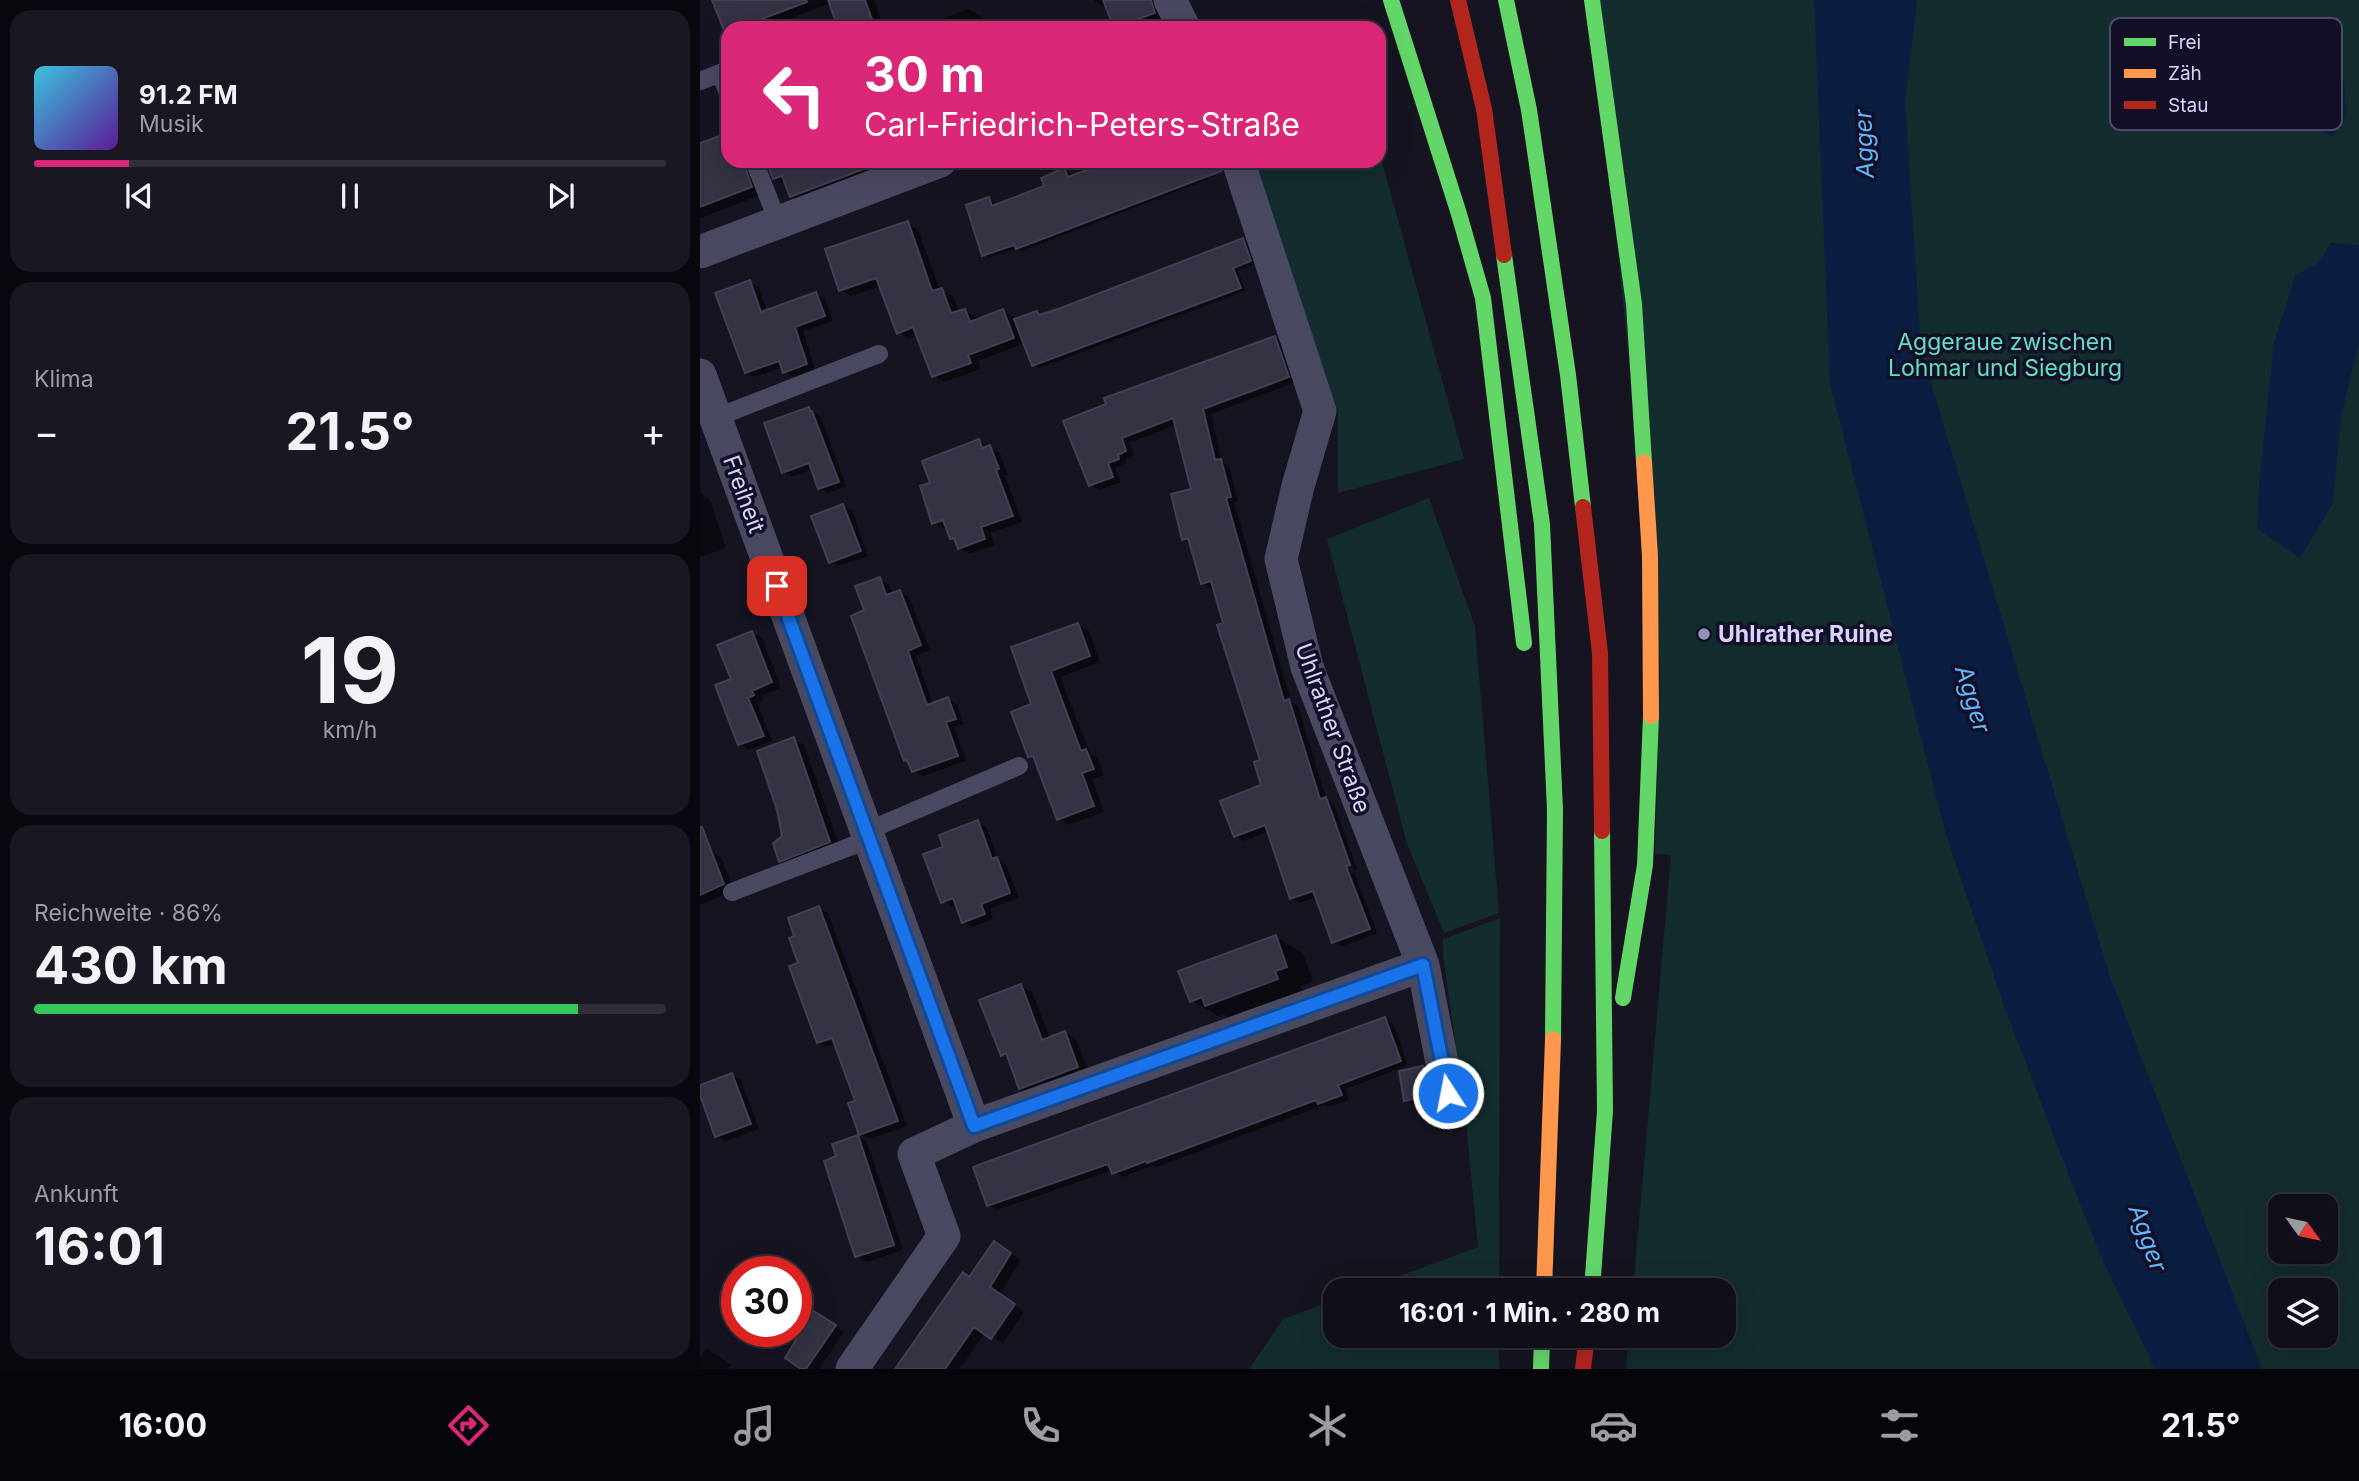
<!DOCTYPE html>
<html lang="de">
<meta charset="utf-8">
<style>
body{margin:0;font-family:Inter,sans-serif;background:#191822;color:#f1f3f6;height:100vh;display:flex;flex-direction:column;font-size:26px;white-space:nowrap}
*{box-sizing:border-box;margin:0}
p{font-size:23px;color:#9c9ca2}
.icon{flex:none;width:38px;height:38px;fill:none;stroke:currentColor;stroke-width:2;stroke-linecap:round;stroke-linejoin:round}
.map{position:relative;flex:1;overflow:hidden}
.drawer{display:flex;flex-direction:column;gap:10px;padding:10px;background:#09080e;width:700px}
.drawer>*{flex:none}
.banner{position:absolute;left:21px;top:21px;width:665px;height:147px;border-radius:21px;box-shadow:0 7px 28px #0002,0 0 0 2px #302f38;background:#db2777;color:#fff;overflow:hidden}
.needle{width:46px;rotate:123deg}
.tools{position:absolute;left:1568px;top:1194px;display:grid;gap:14px}
.tools a{display:grid;place-items:center;width:70px;height:70px;border-radius:14px;background:#100f19;box-shadow:0 7px 28px #0002,0 0 0 2px #302f38;font-size:35px}
.speed{position:absolute;left:21px;top:1256px;display:flex;gap:14px;font-size:35px;font-weight:700;text-align:center}
.speed>*{display:grid;place-content:center;width:91px;height:91px;border-radius:50%;background:#100f19;box-shadow:0 7px 28px #0002,0 0 0 2px #302f38;line-height:1}
.speed .limit{border:10px solid #d22;background:#fff;color:#111}
.pin{position:absolute;display:grid;place-items:center;width:60px;height:60px;color:#fff;margin:-30px;border-radius:14px;box-shadow:0 4px 10px #0006}
.me{position:absolute;width:77px;margin:-38px;rotate:349deg;stroke-linejoin:round;filter:drop-shadow(0 0 5px #0008)}
.turn{display:flex;align-items:center;gap:24px;height:147px;padding:0 28px;font-size:32px}
.turn .icon{width:91px;height:91px;stroke-width:2.5}
.turn b{display:block;font-size:49px;line-height:60px}
.big{font-size:52px;font-weight:700;line-height:1.1}
.drawer .card{flex:1;display:flex;flex-direction:column;justify-content:center;gap:10px;min-width:0;padding:0 24px;border-radius:21px;background:#191822}
.drawer .dial{align-items:center;gap:0}
.dial b{font-size:91px;line-height:1}
.song{display:flex;align-items:center;gap:21px}
.cover{width:84px;height:84px;border-radius:10px;background:linear-gradient(135deg,hsl(190 70% 55%),hsl(270 70% 35%))}
.played{height:7px;border-radius:4px;background:linear-gradient(90deg,#db2777 15%,#302f38 15%)}
.keys{display:flex;justify-content:space-around;direction:ltr}
.heat{display:flex;justify-content:space-between;align-items:center;font-size:38px;direction:ltr}
.charge{height:10px;border-radius:5px;background:linear-gradient(90deg,#34c759 86%,#302f38 0)}
.trip{position:absolute;left:623px;top:1278px;width:413px;height:70px;border-radius:21px;background:#100f19;box-shadow:0 7px 28px #0002,0 0 0 2px #302f38;font-weight:700;line-height:70px;text-align:center}
.tab-bar{display:flex;height:112px;justify-content:space-around;align-items:center;background:#06060a;color:#9c9ca2}
.tab-bar .icon{width:49px;height:49px}
.tab-bar .current{color:#db2777}
.tab-bar b{font-size:32px;color:#f1f3f6}
main{display:flex;flex:1;min-height:0}
.map>svg:first-child{display:block}
</style>
<main>
<section class="drawer">
<div class="card">
<div class="song"><i class="cover"></i><div><b>91.2 FM</b><p>Musik</p></div></div>
<div class="played"></div>
<div class="keys"><svg class="icon" aria-label="previous" viewBox="0 0 24 24"><path d="M18 5L8 12l10 7zM5 5v14"/></svg><svg class="icon" aria-label="pause" viewBox="0 0 24 24"><path d="M8 5v14M16 5v14"/></svg><svg class="icon" aria-label="next" viewBox="0 0 24 24"><path d="M6 5l10 7-10 7zM19 5v14"/></svg></div>
</div>
<div class="card"><p>Klima</p>
<div class="heat"><a>−</a><b class="big">21.5°</b><a>+</a></div>
</div>
<div class="card dial"><b>19</b><p>km/h</p></div>
<div class="card"><p>Reichweite · 86%</p><b class="big">430 km</b><div class="charge"></div></div>
<div class="card"><p>Ankunft</p><b class="big">16:01</b></div>
</section>
<div class="map">
<svg width="1659" height="1369" viewBox="0 0 1659 1369">
<rect width="100%" height="100%" fill="#161421"/>
<path fill="#132c2d" fill-rule="evenodd" d="M892 0H1659V1369H926L929 1335H1024V1290H933L971 855 955 854 960 664ZM1580 1206H1626V1251H1580ZM1580 1290H1626V1335H1580Z
M679 151 764 459 638 493V413L553 161H679Z
M729 498 775 626 799 913 744 933 707 844 627 539Z
M800 918 799 1290H662L778 1247 764 1101 743 956V939Z
M635 1300V1335H799V1369H549L583 1319Z"/>
<path fill="#0b1e41" d="M1114 0H1217L1205 101 1221 350 1409 974 1562 1369H1455L1404 1263 1373 1186 1304 1006 1246 835 1130 383Z
M1630 73 1644 80 1646 117 1633 137 1611 125 1612 93Z
M1631 243 1659 245V342L1641 416 1633 503 1600 558 1557 529 1559 485 1574 343 1595 276 1619 262Z"/>
<path fill="#0007" fill-rule="evenodd" d="M14 0H175L183 28H139L131 3 66 28H28V33Z
M393 0H455L468 28H417L407 5 403 6Z
M268 9 280 16 285 28H233L231 23Z
M28 135V161H57L64 194 0 218V145Z
M67 161H217L104 203 91 196 87 185 75 178Z
M416 161H502L509 179 322 251 317 248 289 258 284 255 289 199 294 202 296 207 347 187 364 170 369 173 371 178Z
M207 223 218 230 240 290 253 296 259 313 265 311 275 317 277 321 303 311 314 317 315 321 337 313 342 316 543 240 549 243 556 264 538 271 546 291 339 368 333 365 325 343 278 361 281 369 244 382 233 376 218 335 209 339 198 332 181 286 151 296 141 290Z
M50 282 59 287 67 312 116 294 125 299 133 321 103 331 115 369 93 377 84 372 83 367 55 377 46 372Z
M575 337 583 342 596 382 511 414 522 462 529 466 538 501 534 502 591 702 598 706 626 799 634 804 657 869 654 871 677 933 642 947 633 942 617 897 600 903 592 898 569 831 544 841 535 836 563 786 562 761 515 587 511 588 502 583 491 543 484 539 493 490 476 425 429 443 434 456 425 459 427 464 415 468 421 482 399 490 390 485 365 422ZM626 803H630L654 872 651 874Z
M108 409 121 417 146 486 128 493 120 488 113 469 92 477 83 472Z
M278 441 300 453 308 475 305 476 322 522 290 533 295 545 270 554 259 548 257 540 252 538 248 527 244 529 234 523 232 484Z
M0 492 10 500 26 548 0 557Z
M143 505 152 510 168 556 139 566 130 561Z
M180 579 189 585 193 595 200 592 209 597 230 650 216 656 233 704 248 699 257 705 264 724 254 727 266 761 223 776 214 771 211 763 205 760 166 611Z
M378 625 389 631 400 662 360 677 390 753 397 757 404 775 392 779 404 812 369 825 359 819 336 760 330 756 334 705 313 648Z
M52 633 62 638 81 688 61 696 63 701 57 703 72 741 49 750 40 744 33 680Z
M94 739 104 745 140 848 91 866 81 860Z
M278 822 287 828 299 861 306 865 319 898 289 909 293 919 272 927 263 922 257 905 252 907 243 901 246 848Z
M10 851 21 857 34 891 0 905V855Z
M118 908 128 913 207 1126 170 1139 161 1134 157 1102 136 1044 127 1047 118 1042 101 964Z
M576 937 603 953 613 982 601 986 604 995 534 1021 523 1014 518 1016 491 1000Z
M321 986 332 992 350 1038 365 1033 376 1039 389 1073 332 1095 321 1088 310 1058 302 1054Z
M684 1019 693 1024 708 1065 646 1089 649 1100 628 1107 624 1105 457 1167 454 1165 422 1177 413 1170 297 1210 288 1205Z
M723 1068 728 1071 733 1098 711 1103 706 1100Z
M32 1075 41 1080 59 1129 26 1141 17 1136 0 1087Z
M158 1136 167 1142 203 1250 167 1262 157 1256 138 1157Z
M305 1249 321 1260 300 1294 324 1312 303 1343 285 1333 260 1369H196L209 1349 210 1350 270 1278Z
M122 1317 144 1332 119 1369H104L98 1341 89 1335 91 1332H96Z
M6 1348 31 1365 28 1369H0V1358Z"/>
<path fill="#343243" stroke="#433f54" stroke-width="2" d="M12 0H106L107 2 38 28H28V32L25 33Z
M128 0H165L175 28H138Z
M403 0H451L455 13 414 28Z
M28 133V161H43L52 187 0 207V143Z
M66 161H185L90 197 82 176 73 179Z
M411 161H519L521 171 316 249 314 245 282 256 266 205 289 197 292 206 344 186 341 178 364 168 368 177Z
M208 221 232 291 242 288 251 313 265 309 270 322 303 309 314 338 268 355 271 363 232 377 213 327 197 334 176 278 139 291 125 249Z
M543 238 551 261 533 268 541 288 332 366 314 319 337 311 339 315 361 308Z
M50 280 61 312 116 292 125 316 95 327 107 364 83 373 79 361 45 373 15 293Z
M575 336 589 377 503 409 515 460 521 459 531 497 526 498 584 701 589 699 620 799 626 797 650 865 646 866 670 929 632 943 613 891 590 899 565 825 534 837 520 801 561 785 554 762 560 760 517 625 523 623 511 581 501 584 488 538 482 540 471 494 491 489 473 418 422 438 426 451 418 455 419 459 408 463 413 477 389 486 363 421 406 404 404 398Z
M109 407 110 411H112L139 482 118 489 109 463 82 473 64 423Z
M279 439 282 448 290 445 299 469 296 470 313 516 281 527 285 539 258 549 254 538 250 539 243 520 232 524 220 486 230 483 222 461Z
M143 504 161 551 129 563 111 516Z
M180 577 186 595 200 590 221 645 208 651 227 705 248 697 256 719 246 722 258 756 212 772 207 760 204 761 151 616 164 610 155 586Z
M378 623 390 656 351 671 381 751 386 749 394 769 382 773 394 806 357 820 333 756 328 757 311 712 331 704 311 647Z
M52 631 72 682 52 691 54 695 48 698 64 736 38 745 15 685 31 679 17 645Z
M94 737 130 842 79 862 73 843 82 836 77 810 57 751Z
M278 820 292 859 297 857 310 893 281 904 285 914 262 923 253 898 241 903 223 854 243 847 239 835Z
M0 827H2L24 884 0 895Z
M119 906 198 1121 159 1135 148 1103 155 1101 132 1038 117 1043 89 966 98 963 89 938 94 936 88 918Z
M576 935 587 967 575 971 578 979 505 1006 502 997 490 1002 478 971Z
M321 984 342 1040 365 1031 378 1067 319 1089 306 1053 301 1056 279 1000Z
M685 1017 701 1061 638 1085 642 1095 618 1104 616 1100 447 1163 446 1161 412 1174 408 1164 287 1206 273 1167Z
M723 1066 729 1096 704 1101 699 1071Z
M32 1073 51 1124 15 1137 0 1095V1085Z
M158 1135 194 1245 155 1257 124 1161 136 1156 132 1144Z
M294 1241 311 1253 290 1287 315 1304 291 1339 274 1327 245 1369H195L263 1272 269 1277Z
M103 1310H112L136 1325 106 1369H101L85 1358 96 1340V1321Z"/>
<g fill="none" stroke-linecap="round" stroke-linejoin="round">
<path stroke="#4a4962" stroke-width="18" d="M20 73 28 93
M0 81 28 70
M54 161 78 222
M15 418 179 354
M167 831 319 766
M32 892 170 839"/>
<path stroke="#4a4962" stroke-width="33" d="M470 0 484 28
M538 161 620 411 598 486 581 559 607 667 723 965 748 1093
M0 252 240 161
M0 375 274 1126
M152 1369 244 1236 214 1154 274 1126 723 965"/>
<path stroke="#63d668" stroke-width="16" d="M691 0 759 214 783 298 824 643
M806 0 829 110 868 375 883 507
M892 0 934 304 944 462
M804 255 842 524 855 810 853 1039
M923 998 945 865 951 716
M892 1290 905 1111 902 831
M841 1369 842 1335"/>
<path stroke="#ff974d" stroke-width="16" d="M944 462 950 556 951 716
M844 1290 853 1039"/>
<path stroke="#b3261e" stroke-width="16" d="M758 0 784 109 804 255
M883 507 900 653 902 831
M883 1369 887 1335"/>
</g>
<g fill="none" stroke-linecap="round" stroke-linejoin="round">
<g stroke="#114b97" stroke-width="18">
<path id="route" d="M77 586 274 1126 723 965 748 1093"/>
</g>
<use href="#route" stroke="#1a73e8" stroke-width="12"/>
</g>
<circle fill="#9591b1" stroke="#130f26" stroke-width="2.5" cx="1004" cy="634" r="7"/>
<g text-anchor="middle" dominant-baseline="central" stroke-width="7" stroke-linejoin="round" paint-order="stroke">
<g font-size="23" fill="#5fe0c0" stroke="#130f26">
<text x="1305" y="342">Aggeraue zwischen<tspan x="1305" dy="26">Lohmar und Siegburg</tspan></text>
</g>
<g font-size="23" fill="#d9d4ff" stroke="#130f26">
<text transform="translate(44 494) rotate(70)">Freiheit</text>
<text transform="translate(633 728) rotate(70)">Uhlrather Straße</text>
</g>
<g font-size="23" font-weight="bold" fill="#d9d4ff" stroke="#130f26" text-anchor="start">
<text x="1018" y="634">Uhlrather Ruine</text>
</g>
<g font-size="24" font-style="italic" fill="#62b6ff" stroke="#130f26">
<text transform="translate(1164 144) rotate(-92)">Agger</text>
<text transform="translate(1273 699) rotate(73)">Agger</text>
<text transform="translate(1448 1238) rotate(70)">Agger</text>
</g>
</g>
<rect x="1410" y="18" width="232" height="112" rx="10" fill="#130f26" stroke="#4e4a67" stroke-width="2"/>
<rect x="1424" y="38" width="32" height="8" fill="#63d668"/>
<rect x="1424" y="69" width="32" height="9" fill="#ff974d"/>
<rect x="1424" y="101" width="32" height="8" fill="#b3261e"/>
<g font-size="19" fill="#d9d4ff">
<text x="1468" y="49">Frei</text>
<text x="1468" y="80">Zäh</text>
<text x="1468" y="112">Stau</text>
</g>
</svg>
<div class="tools">
<a><svg class="needle" viewBox="-14 -14 28 28"><path d="M0-13l5 13h-10z" fill="#e53935"/><path d="M0 13l5-13h-10z" fill="#9c9ca2"/></svg></a>
<a><svg class="icon" aria-label="layers" viewBox="0 0 24 24"><path d="M12 4l9 5-9 5-9-5zM3 14l9 5 9-5"/></svg></a>
</div>
<div class="speed"><div class="limit">30</div></div>
<div class="pin" style="left:77px;top:586px;background:#d93025"><svg class="icon" aria-label="arrive" viewBox="0 0 24 24"><path d="M6 21V4h12l-3 4 3 4H6"/></svg></div>
<svg class="me" style="left:748px;top:1093px" viewBox="-20 -20 40 40"><circle r="17" fill="#1a73e8" stroke="#fff" stroke-width="3"/><path d="M0-11L8 9 0 5-8 9z" fill="#fff"/></svg>
<div class="trip">16:01 · 1 Min. · 280 m</div>
<div class="banner">
<div class="turn"><svg class="icon" aria-label="left" viewBox="0 0 24 24"><path d="M17 20v-9H6M10 6l-5 5 5 5"/></svg><div><b>30 m</b>Carl-Friedrich-Peters-Straße</div></div>
</div>
</div>
</main>
<nav class="tab-bar">
<b>16:00</b>
<svg class="icon current" aria-label="directions" viewBox="0 0 24 24"><path d="M12 3l9 9-9 9-9-9zM9 14v-3h6M13 9l2 2-2 2"/></svg>
<svg class="icon" aria-label="music" viewBox="0 0 24 24"><path d="M9 18V5l10-2v13"/><circle cx="6" cy="18" r="3"/><circle cx="16" cy="16" r="3"/></svg>
<svg class="icon" aria-label="phone" viewBox="0 0 24 24"><path d="M5 4h4l2 5-3 2q2 4 5 5l2-3 5 2v4C11 20 4 13 5 4z"/></svg>
<svg class="icon" aria-label="climate" viewBox="0 0 24 24"><path d="M12 3v18M4 7l16 10M4 17L20 7"/></svg>
<svg class="icon" aria-label="car" viewBox="0 0 24 24"><path d="M5 17H2v-5l4-1 3-4h7l3 4 3 1v5h-3M9 17h6M6 11h13"/><circle cx="7" cy="17" r="2"/><circle cx="17" cy="17" r="2"/></svg>
<svg class="icon" aria-label="filters" viewBox="0 0 24 24"><path d="M4 7h16M4 17h16"/><circle cx="9" cy="7" r="2"/><circle cx="15" cy="17" r="2"/></svg>
<b>21.5°</b>
</nav>
